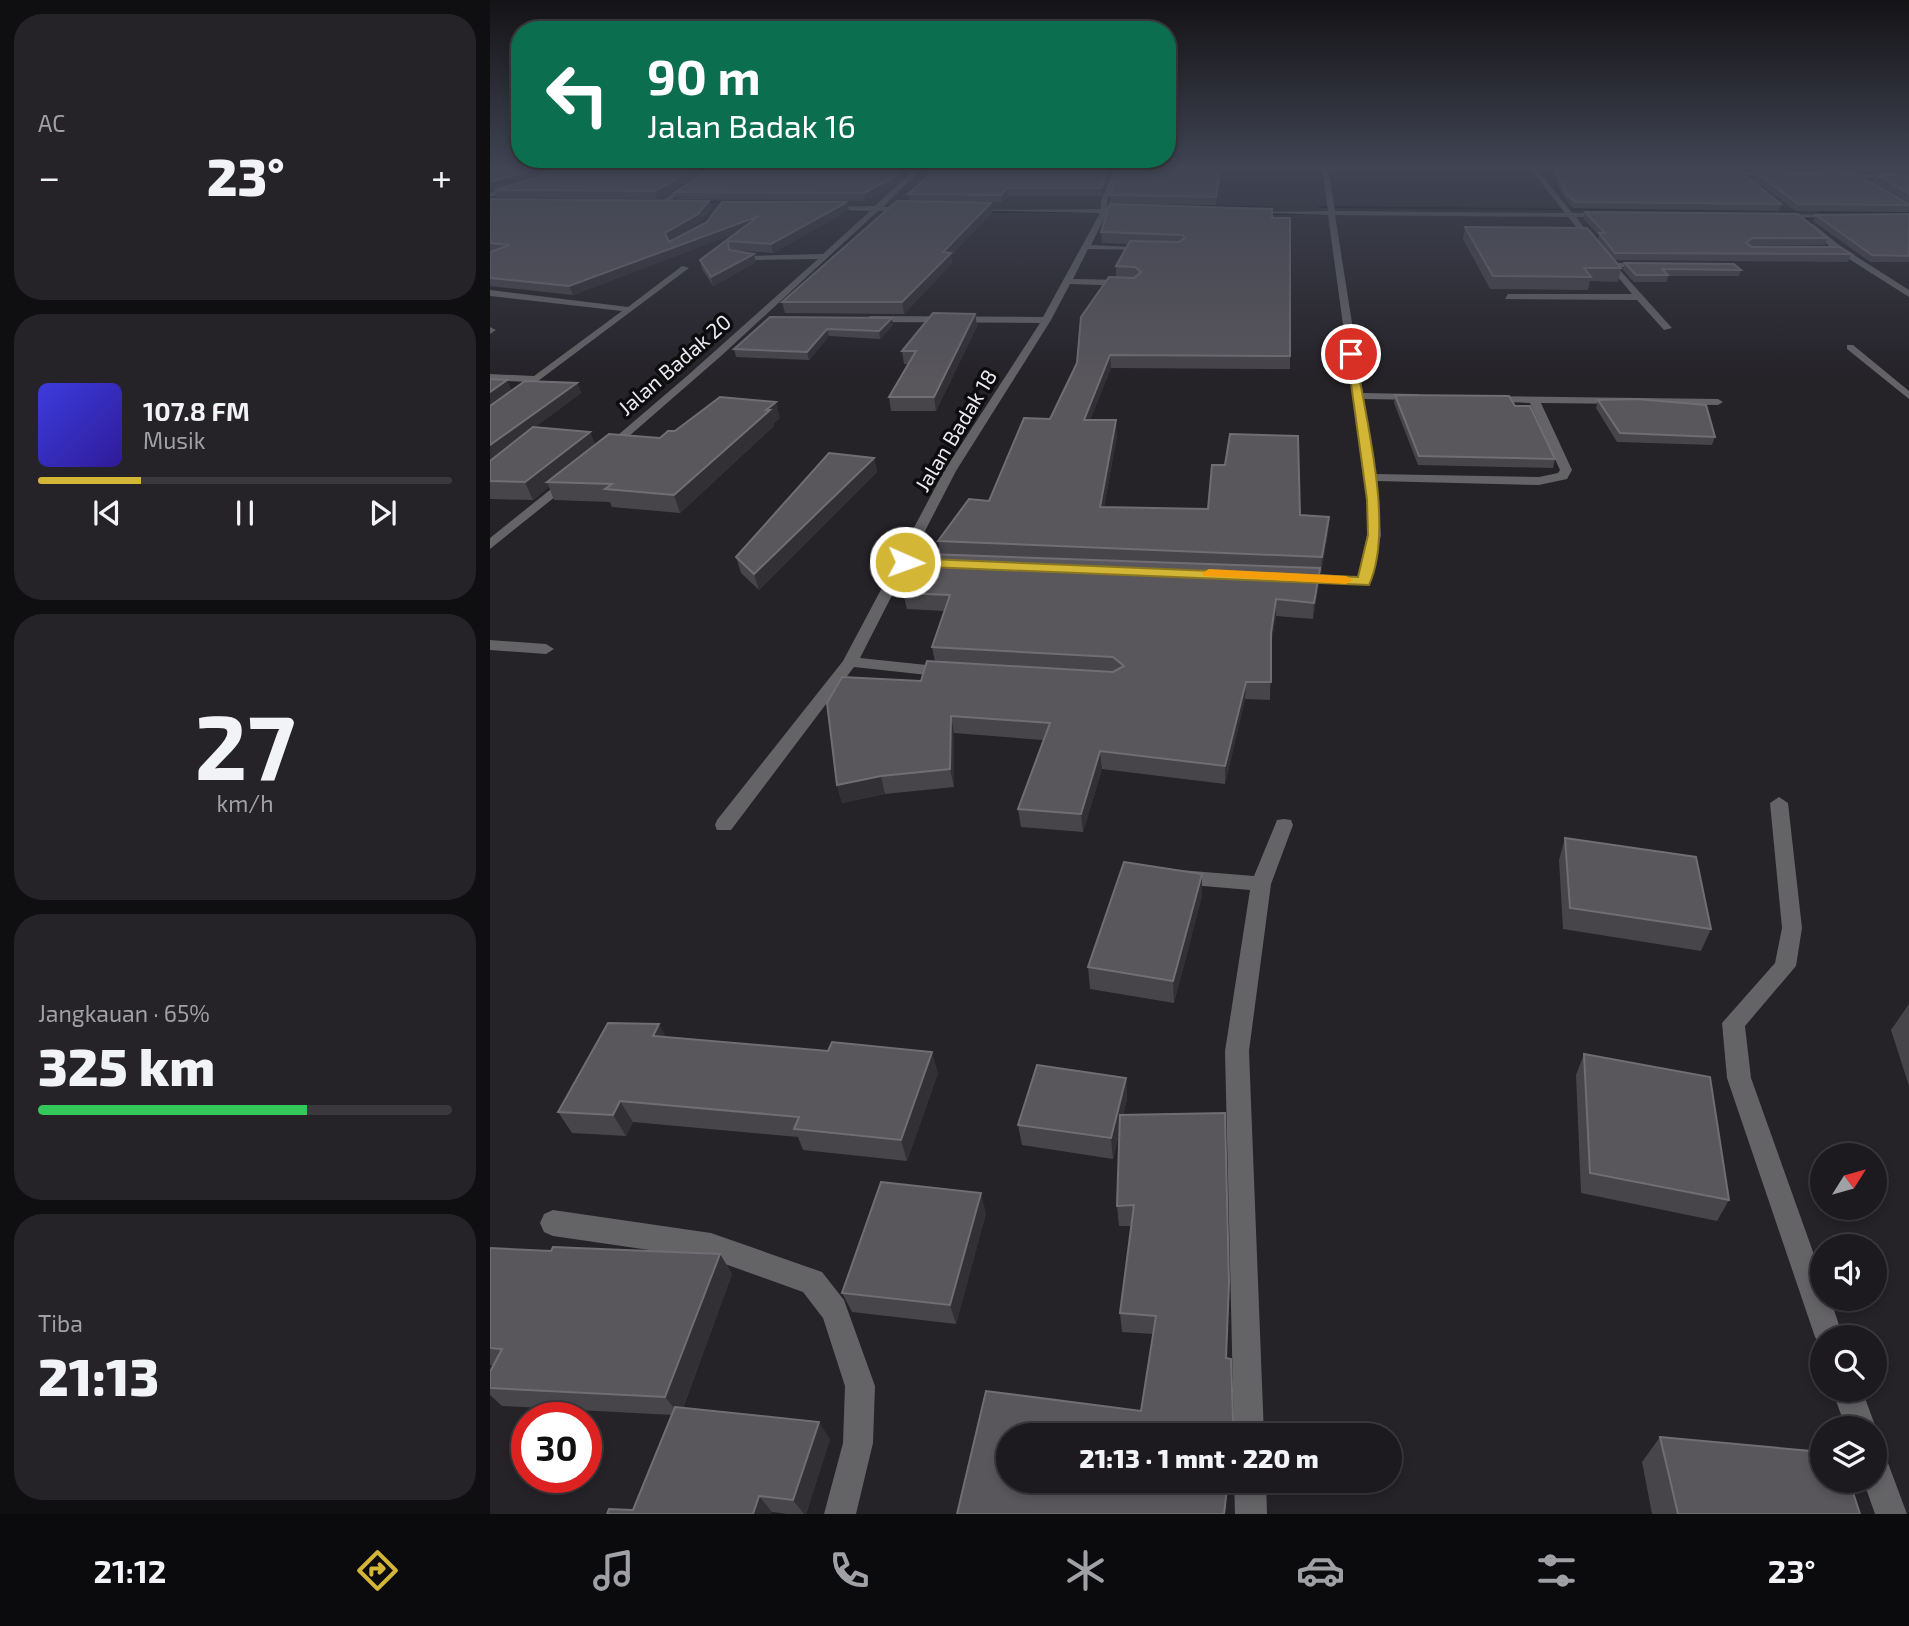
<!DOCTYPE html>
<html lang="id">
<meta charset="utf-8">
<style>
body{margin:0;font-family:"Exo 2",sans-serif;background:#252327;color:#f1f3f6;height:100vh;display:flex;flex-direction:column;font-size:26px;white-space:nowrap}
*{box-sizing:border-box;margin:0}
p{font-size:23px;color:#a0a1a4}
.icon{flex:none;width:38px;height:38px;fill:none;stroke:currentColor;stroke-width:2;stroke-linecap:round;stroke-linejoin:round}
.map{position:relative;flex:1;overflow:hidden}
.details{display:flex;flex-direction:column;gap:14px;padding:14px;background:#0f0e10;width:490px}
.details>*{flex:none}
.banner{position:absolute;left:21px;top:21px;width:665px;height:147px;border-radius:28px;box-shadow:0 4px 10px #0003,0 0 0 2px #3a383c;background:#0b6e4f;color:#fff;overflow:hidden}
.needle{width:46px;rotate:53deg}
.tools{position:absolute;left:1320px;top:1143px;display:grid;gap:14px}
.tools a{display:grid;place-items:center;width:77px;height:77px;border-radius:50%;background:#1c1a1e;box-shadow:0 4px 10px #0003,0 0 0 2px #3a383c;font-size:35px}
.speed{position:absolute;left:21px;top:1402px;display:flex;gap:14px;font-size:35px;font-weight:700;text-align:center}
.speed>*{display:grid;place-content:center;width:91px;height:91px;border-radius:50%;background:#1c1a1e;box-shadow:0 4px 10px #0003,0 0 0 2px #3a383c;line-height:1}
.speed .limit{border:10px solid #d22;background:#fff;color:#111}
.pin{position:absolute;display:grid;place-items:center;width:60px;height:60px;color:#fff;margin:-30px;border:4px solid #fff;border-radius:50%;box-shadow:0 2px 7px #0007}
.me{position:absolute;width:77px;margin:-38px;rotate:92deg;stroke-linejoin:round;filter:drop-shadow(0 0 5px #0008)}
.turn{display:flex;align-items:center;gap:24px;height:147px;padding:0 21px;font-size:32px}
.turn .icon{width:91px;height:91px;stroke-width:2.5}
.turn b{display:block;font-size:49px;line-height:60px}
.big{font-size:52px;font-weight:800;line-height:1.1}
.details .tile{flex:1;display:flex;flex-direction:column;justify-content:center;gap:10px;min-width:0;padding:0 24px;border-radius:28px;background:#252327}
.details .dial{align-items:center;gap:0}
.dial b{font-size:91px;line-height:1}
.song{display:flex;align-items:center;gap:21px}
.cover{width:84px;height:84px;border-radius:10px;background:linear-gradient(135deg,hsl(240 70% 55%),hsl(250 70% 35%))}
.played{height:7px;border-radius:4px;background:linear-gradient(90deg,#d3b635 25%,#3a383c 25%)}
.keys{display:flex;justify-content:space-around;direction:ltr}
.heat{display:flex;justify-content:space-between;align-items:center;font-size:38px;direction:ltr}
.charge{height:10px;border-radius:5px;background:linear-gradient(90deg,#34c759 65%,#3a383c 0)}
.trip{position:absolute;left:506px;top:1423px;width:406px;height:70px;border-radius:35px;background:#1c1a1e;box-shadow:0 4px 10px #0003,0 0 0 2px #3a383c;font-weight:800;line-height:70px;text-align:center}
.tab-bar{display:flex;height:112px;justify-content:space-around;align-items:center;background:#0b0a0c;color:#a0a1a4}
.tab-bar .icon{width:49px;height:49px}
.tab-bar .current{color:#d3b635}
.tab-bar b{font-size:32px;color:#f1f3f6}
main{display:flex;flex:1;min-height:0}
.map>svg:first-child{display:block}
</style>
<main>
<section class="details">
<div class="tile"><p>AC</p>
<div class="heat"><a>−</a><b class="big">23°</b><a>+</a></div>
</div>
<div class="tile">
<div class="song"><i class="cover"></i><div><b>107.8 FM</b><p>Musik</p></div></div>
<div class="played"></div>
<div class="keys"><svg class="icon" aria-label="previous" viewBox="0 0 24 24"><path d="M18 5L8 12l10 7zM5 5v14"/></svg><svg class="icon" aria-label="pause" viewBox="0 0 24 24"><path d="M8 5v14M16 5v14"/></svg><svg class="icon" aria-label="next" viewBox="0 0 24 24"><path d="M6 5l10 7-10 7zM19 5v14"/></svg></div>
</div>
<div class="tile dial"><b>27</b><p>km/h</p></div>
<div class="tile"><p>Jangkauan · 65%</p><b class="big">325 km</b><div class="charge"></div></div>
<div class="tile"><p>Tiba</p><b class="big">21:13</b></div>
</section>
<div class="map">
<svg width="1419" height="1514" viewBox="0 0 1419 1514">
<rect width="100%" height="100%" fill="#252228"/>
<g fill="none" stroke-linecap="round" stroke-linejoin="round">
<path fill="#0e031a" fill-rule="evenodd" d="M201 201H248L250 202 203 203Z
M691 205 777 206 779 207H693Z
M828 206 1309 211 1311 212 830 208Z
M341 210H413L415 211 343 212Z
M485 211 605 212 607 213H487Z
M1328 211 1419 212V214L1330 213Z
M765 213 836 214 838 215H767Z
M1297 217H1340L1343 219 1299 220Z"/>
<path fill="#646366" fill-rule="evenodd" d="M225 168H233L168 207 163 206Z
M425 168H432L393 207H420L422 210 388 211 231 356 122 451H114V447L197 376 328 259 256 260 242 256V252L257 256 333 254 380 211 336 210 334 207 385 206Z
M624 168H630L617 201 618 209 644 211 617 213 601 245 662 248 658 250 598 249 583 279 638 280 642 283 638 286 580 284 561 320 466 471 421 558 456 560 463 564 456 568 417 566 370 658 456 667 464 672 456 677 364 667 241 830H227L225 825 227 820 353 661 454 471 550 323 380 322 375 319 380 316 553 317 610 213 475 210 611 209V201Z
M832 168H838L845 211 1075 213 1040 168H1046L1082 213H1119L1116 217H1086L1122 263H1160L1157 267H1127L1182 328 1174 330 1147 300 1015 299 1018 294H1142L1078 217 845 215 873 393 927 394 932 397 927 400 874 399 885 474 1049 477 1068 473 1070 470 1040 403 993 401V397L997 396 1228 399 1233 402 1228 405 1051 403 1082 470 1077 479 1049 485 886 481 891 535 879 585 801 579 799 576 806 572 868 577 877 535V500L838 215 755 212 838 211Z
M1248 172 1287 173 1290 175H1246Z
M1346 174 1419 175V179L1344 177Z
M28 184 30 187 0 197V193Z
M1288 214 1347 215 1351 217 1285 218Z
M1317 224H1323L1353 248 1419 290V297L1348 252H1330V248H1342L1317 228Z
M192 266 199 268 0 417V409L37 382 0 380V374L44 376 132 311 0 296V290L138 307Z
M0 327 6 330 0 334Z
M1357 345H1363L1419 391V399L1357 349Z
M76 477 86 480 0 549V538Z
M0 640 56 644 64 649 56 654 0 650Z
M1289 797 1298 803 1312 928 1306 966 1255 1026 1261 1078 1332 1277V1298H1340L1353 1337H1332V1348L1325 1337 1237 1078 1232 1023 1285 963 1292 928 1280 803Z
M794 819 801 820 803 825 781 884 759 1051 774 1435H744L735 1051 760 890 690 884 683 882 680 877 683 872 690 870 764 876 785 825 787 820Z
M63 1210 221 1233 332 1272 354 1300 385 1386 383 1443 366 1514H334L353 1443 355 1386 333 1318 313 1292 221 1259 63 1236 54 1232 50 1223 54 1214Z
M1342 1390H1372L1386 1428 1384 1433V1428H1356Z
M1384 1451 1395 1455 1417 1514H1385L1373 1480H1384Z
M744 1480H776L777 1514H745Z"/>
</g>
<path fill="#47444a" d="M77 168H220L167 199 7 197 5 190Z
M224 168H421L407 183 375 201 187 199 185 192Z
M438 168H621L612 196H518L512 202H459L501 203 502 212 461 256 462 263 414 314 295 313 292 302 419 201 418 194 442 173Z
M630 168H731L726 205 620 203V195Z
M1060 168H1419V172L1249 170 1291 204 1289 211 1083 208 1075 199Z
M1265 172 1419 204V210L1418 212 1306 211 1263 179Z
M1385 174 1419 175V202L1382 181Z
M0 199 219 201 221 209 210 222 179 241 359 210 283 253 241 250 266 262 223 286 212 269 210 260 244 234 83 295 0 286V252L2 251H0Z
M1095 212 1337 238 1335 245 1260 246 1262 247 1361 254 1358 262 1124 260 1131 268 1128 282 1100 281 1098 290 1000 289 973 239 975 227 1108 241 1109 235 1093 219Z
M1419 214V262H1380L1323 221 1326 215Z
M782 218 800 356V369L621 368 600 420 627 435 614 507 810 515 839 517 838 533 831 573H830L823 619 786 616 781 645 780 700 755 699 735 784 612 769 593 832 531 827 528 809 553 740 464 733V787L395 794 352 803 347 785 445 662 442 647 454 611 417 609 413 593 450 554 448 541 499 501 560 419 587 363 626 277V266L639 244 612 243 611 232Z
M1135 263 1251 270 1249 276H1178L1177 282H1144L1133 270Z
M485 314 487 326 446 411H401L399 397 418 364H414L412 351Z
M280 317 403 325 390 339 339 336 319 360 246 357 244 349Z
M0 379 17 380 21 390 87 383 91 393 45 427 100 432 105 445 170 438 185 431 290 418 283 424 284 426 190 513 122 507 120 502 64 500 59 487 43 500 0 499V461L19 445 0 460Z
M905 395 1025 406 1065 459 1063 468 928 465 904 403Z
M1108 400 1225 437 1222 445 1127 442 1106 408Z
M384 458 387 472 269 590 251 573 246 557Z
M1075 838 1221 929 1211 951 1073 929 1069 860Z
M712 896 684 1003 600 989 598 967Z
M1419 1004V1086L1401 1030Z
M176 1037 448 1073 417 1161 313 1150 308 1137 143 1122 136 1136 82 1133 68 1112Z
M1094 1054 1239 1200 1227 1221 1091 1193 1086 1075Z
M547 1065 636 1078 637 1099 633 1115 735 1113 739 1282 736 1358 741 1359 743 1419V1435H518V1480H738L735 1514H467L496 1391 651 1411 663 1334 632 1332 630 1313 641 1226H629L627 1206 629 1134 623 1159 532 1145 528 1125Z
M496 1213 466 1324 362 1312 352 1293Z
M0 1248 61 1251 230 1254 242 1274 193 1408 340 1439 316 1514H297L282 1512 143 1510 182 1415 12 1406 0 1395V1372L3 1366 0 1365Z
M1170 1437 1370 1514H1162L1152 1462Z"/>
<path fill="#322f35" d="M48 168H76L0 191V182Z
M205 168H220L167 199 165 191Z
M413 168H421L407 183 375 201 374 193Z
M618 168H621L612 196 611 188Z
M730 168H731L726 205V197Z
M517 188 518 196 512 202 511 195Z
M219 201 221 209 210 222 178 242 175 233Z
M357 202 359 210 283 253 281 244Z
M501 203 502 212 461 256 462 263 414 314 412 302 453 252Z
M269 216 271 224 83 295 79 286Z
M264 254 266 262 223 286 221 277Z
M485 314 487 326 446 411 444 397Z
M402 318 403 325 390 339 389 331Z
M337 329 339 336 319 360 317 352Z
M620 355 621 368 595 434 594 420Z
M17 380 21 390 0 406V392Z
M87 383 91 393 0 460V445Z
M286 402 290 418 283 424 284 426 190 513 184 495Z
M626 420 627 435 611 523 610 507Z
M100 432 106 449 57 482 59 487 43 500 35 482Z
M384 458 387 472 269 590 264 574Z
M839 517 838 533 831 573 832 557Z
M830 568 829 584 823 619 824 603Z
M786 599V616L780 650 781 633Z
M756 682 755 699 735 784V766Z
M461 716 464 733V787L460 769Z
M610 751 612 769 593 832 591 814Z
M391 776 395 794 352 803 347 785Z
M712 874V896L684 1003 683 981Z
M169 1024 181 1046 163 1036Z
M442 1052 448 1073 417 1161 411 1140Z
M636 1078 637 1099 623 1159 621 1138Z
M130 1101 143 1122 136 1136 123 1115Z
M491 1193 496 1213 466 1324 460 1305Z
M230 1254 242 1274 190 1415 175 1397Z
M329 1422 340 1439 316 1514H314L303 1500Z
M269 1496 282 1512 281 1514H263Z"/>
<path fill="#59565c" stroke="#706d73" stroke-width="2" d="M0 168H48L0 182Z
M77 168H205L165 191 5 190Z
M224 168H413L406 176 374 193 185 192Z
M442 168H618L611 188H517L511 195 418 194 444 171Z
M630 168H730L726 197 620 195Z
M1064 168H1246L1291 204 1085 202 1076 193Z
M1265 172 1366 174 1419 204V205L1308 204Z
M1385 174 1419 175V194Z
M0 199 219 201 208 214 175 233 179 242 217 222 232 202H357L281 244 238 241 239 250 264 254 221 277 210 260 269 216 79 286 0 278V252L20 245 0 243Z
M407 201 501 203 453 252 461 253 412 302H292Z
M620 204 782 209V218H800V356L620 355 594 420H626L610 507 718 509 722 465H735L740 434 808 436 810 515 839 517 832 557 448 541 479 499 499 501 534 418 560 419 587 363 591 317 619 277 644 278 651 272 645 267 626 266 640 241 689 242 695 238 693 235 611 232Z
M1095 212 1308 214 1337 238H1262L1256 243 1262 247H1350L1361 254 1125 253 1109 233H1115Z
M1419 214V256L1382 255 1326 215Z
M975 227 1097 228 1131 268H1094L1101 277 1003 276Z
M1135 263 1244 264 1251 270 1172 269 1178 275H1146Z
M443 313 485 314 444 397H399L426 351H412Z
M280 317 402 318 389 331 337 329 317 352 244 349Z
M0 379 17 380 0 392Z
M35 381 87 383 0 445V406Z
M905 395 1019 396 1025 406H1040L1065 459 929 456Z
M230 397 286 402 276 410H280L184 495 115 489 122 484 57 482 119 434 170 438 178 431H185Z
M1147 399 1216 405 1225 437 1130 433 1108 400Z
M43 427 100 432 35 482 0 481V461Z
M339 453 384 458 264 574 246 557Z
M438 554 830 568 824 603 786 599 781 633V682H756L735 766 610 751 591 814 528 809 560 723 461 716 460 769 391 776 347 785 337 703 352 677 431 681 437 661 623 672 634 666 623 657 442 647 460 595 413 593Z
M1075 838 1206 857 1221 929 1080 908Z
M634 862 712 874 683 981 598 967Z
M118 1023 169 1024 163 1036 338 1051 342 1042 442 1052 411 1140 304 1129 309 1117 130 1101 123 1115 68 1112Z
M1094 1054 1220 1077 1239 1200 1100 1173Z
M547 1065 636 1078 621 1138 528 1125Z
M735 1113 739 1282 736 1358 741 1359 743 1419 742 1435H518V1480H738L734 1514H467L496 1391 651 1411 666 1316 630 1313 644 1205 627 1206 630 1115Z
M391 1182 491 1193 460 1305 352 1293Z
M63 1247 230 1254 175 1397 0 1388V1372L12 1349 0 1348V1248L61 1251Z
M185 1407 329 1422 303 1500 269 1496 263 1514H117L119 1509 143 1510Z
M1170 1437 1332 1452V1480H1359L1370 1514H1188Z"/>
<linearGradient id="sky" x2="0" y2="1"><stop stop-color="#141316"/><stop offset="0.44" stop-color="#404453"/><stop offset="1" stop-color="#404453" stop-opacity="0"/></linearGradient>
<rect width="1419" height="380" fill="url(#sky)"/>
<path fill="#d3b635" stroke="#897622" stroke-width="2" d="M861 352 865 354C875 415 905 529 879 585L415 566 408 562 415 558 868 577 878 535 877 500 857 354Z"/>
<path fill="#f59e0b" d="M719 569 856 576 863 580 856 584 714 576 712 573Z"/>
<g text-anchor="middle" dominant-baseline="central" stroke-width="7" stroke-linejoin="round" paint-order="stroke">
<g font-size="21" fill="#eceaee" stroke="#0d0c0f">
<text transform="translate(184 364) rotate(-41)">Jalan Badak 20</text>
<text transform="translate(465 430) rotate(-59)">Jalan Badak 18</text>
</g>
</g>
</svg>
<div class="tools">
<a><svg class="needle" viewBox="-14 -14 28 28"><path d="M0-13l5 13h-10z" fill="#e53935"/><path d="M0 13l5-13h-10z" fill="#a0a1a4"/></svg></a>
<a><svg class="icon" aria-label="sound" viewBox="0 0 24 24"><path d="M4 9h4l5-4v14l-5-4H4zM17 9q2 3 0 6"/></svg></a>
<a><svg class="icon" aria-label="search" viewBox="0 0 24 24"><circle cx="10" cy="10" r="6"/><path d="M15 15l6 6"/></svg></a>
<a><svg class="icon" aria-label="layers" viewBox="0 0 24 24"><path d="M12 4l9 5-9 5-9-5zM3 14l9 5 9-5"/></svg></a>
</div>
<div class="speed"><div class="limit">30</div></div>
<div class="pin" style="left:861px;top:354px;background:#d93025"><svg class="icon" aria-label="arrive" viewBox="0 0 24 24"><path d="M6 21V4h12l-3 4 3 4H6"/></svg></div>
<svg class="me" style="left:415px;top:562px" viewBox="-20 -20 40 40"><circle r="17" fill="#d3b635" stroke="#fff" stroke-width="3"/><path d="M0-11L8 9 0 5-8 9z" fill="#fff"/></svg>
<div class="trip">21:13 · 1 mnt · 220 m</div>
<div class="banner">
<div class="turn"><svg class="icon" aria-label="left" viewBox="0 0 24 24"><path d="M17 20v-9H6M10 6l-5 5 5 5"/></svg><div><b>90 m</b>Jalan Badak 16</div></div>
</div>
</div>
</main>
<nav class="tab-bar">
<b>21:12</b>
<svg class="icon current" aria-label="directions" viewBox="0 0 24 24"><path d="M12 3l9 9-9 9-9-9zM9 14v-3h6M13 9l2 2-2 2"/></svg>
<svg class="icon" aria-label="music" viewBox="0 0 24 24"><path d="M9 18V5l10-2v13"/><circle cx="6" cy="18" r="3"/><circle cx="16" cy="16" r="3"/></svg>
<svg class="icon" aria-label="phone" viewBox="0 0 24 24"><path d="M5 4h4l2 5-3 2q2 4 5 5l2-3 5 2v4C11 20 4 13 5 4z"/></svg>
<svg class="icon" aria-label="climate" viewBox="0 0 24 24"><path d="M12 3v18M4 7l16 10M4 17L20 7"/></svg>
<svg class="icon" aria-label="car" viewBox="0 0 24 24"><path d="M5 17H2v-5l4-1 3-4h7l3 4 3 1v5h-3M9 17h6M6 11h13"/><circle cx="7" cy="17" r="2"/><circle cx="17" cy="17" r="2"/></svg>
<svg class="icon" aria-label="filters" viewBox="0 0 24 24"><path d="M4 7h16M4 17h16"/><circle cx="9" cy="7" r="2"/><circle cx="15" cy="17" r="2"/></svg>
<b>23°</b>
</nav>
